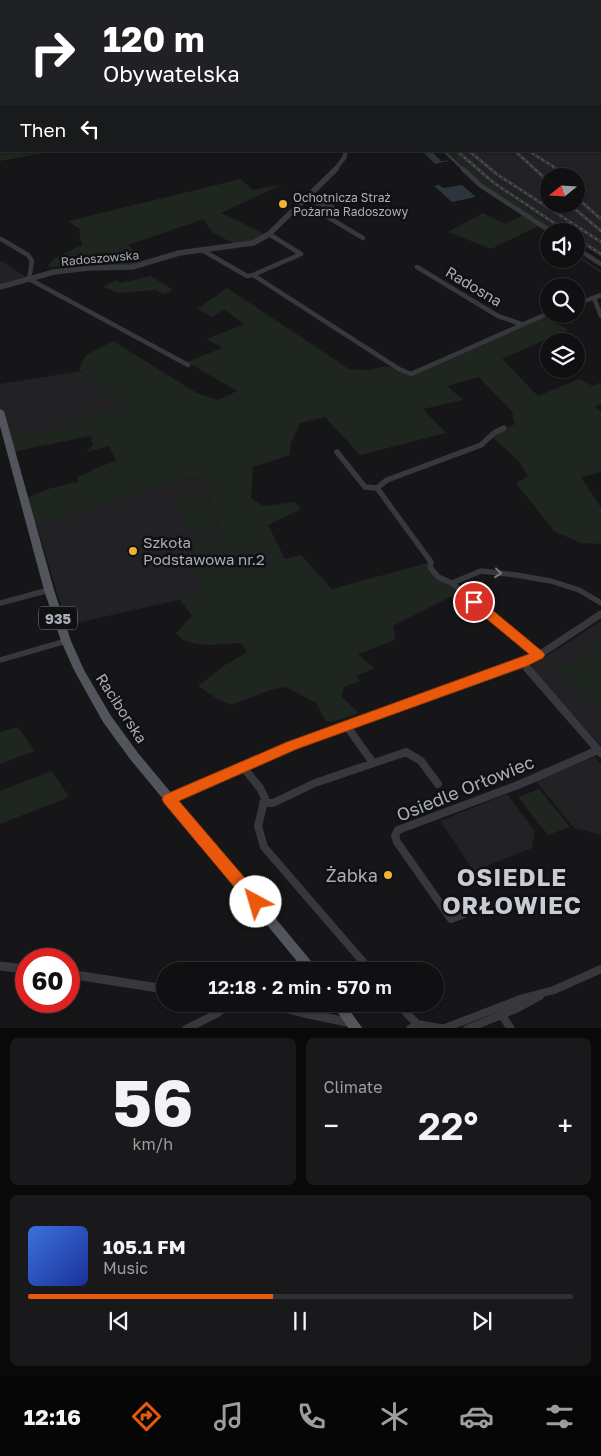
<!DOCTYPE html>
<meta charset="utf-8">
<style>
body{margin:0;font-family:"Golos Text",sans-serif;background:#19191b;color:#f1f3f6;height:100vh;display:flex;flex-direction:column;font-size:19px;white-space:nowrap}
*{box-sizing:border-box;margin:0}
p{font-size:16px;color:#9c9d9f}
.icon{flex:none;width:28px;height:28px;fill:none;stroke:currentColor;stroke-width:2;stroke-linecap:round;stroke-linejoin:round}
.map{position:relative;height:1028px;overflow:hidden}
.panel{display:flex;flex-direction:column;gap:10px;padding:10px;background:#09090a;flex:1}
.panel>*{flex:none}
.banner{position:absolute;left:0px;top:0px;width:601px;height:152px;box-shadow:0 1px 4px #0004,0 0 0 1px #303032;background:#202124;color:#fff;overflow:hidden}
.needle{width:32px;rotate:252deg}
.tools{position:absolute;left:540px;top:168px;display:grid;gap:10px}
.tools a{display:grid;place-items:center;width:45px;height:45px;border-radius:50%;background:#101012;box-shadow:0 1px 4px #0004,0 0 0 1px #303032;font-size:25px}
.speed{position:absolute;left:15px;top:948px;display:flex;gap:10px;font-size:25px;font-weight:700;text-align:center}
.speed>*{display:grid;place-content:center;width:65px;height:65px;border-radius:50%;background:#101012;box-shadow:0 1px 4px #0004,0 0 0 1px #303032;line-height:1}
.speed .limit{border:8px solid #d22;background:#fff;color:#111}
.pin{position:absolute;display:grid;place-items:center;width:42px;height:42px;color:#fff;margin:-21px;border:2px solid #fff;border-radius:50%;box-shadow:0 1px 5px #0007}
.me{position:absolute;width:55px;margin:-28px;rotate:321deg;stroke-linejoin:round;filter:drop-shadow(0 0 4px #0008)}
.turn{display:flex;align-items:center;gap:18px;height:105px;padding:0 20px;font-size:22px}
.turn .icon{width:65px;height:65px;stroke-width:2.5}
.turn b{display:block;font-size:35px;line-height:42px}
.then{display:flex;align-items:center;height:48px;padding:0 20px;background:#0003;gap:10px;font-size:19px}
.big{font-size:38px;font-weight:600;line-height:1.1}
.panel .tile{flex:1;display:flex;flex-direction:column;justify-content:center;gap:8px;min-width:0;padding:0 18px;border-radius:8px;background:#19191b}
.panel .dial{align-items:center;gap:0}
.dial b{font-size:65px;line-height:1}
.song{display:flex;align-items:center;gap:15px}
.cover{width:60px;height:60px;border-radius:8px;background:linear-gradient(135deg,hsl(220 70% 55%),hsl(230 70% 35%))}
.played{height:5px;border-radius:2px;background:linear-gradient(90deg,#ea580c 45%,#303032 45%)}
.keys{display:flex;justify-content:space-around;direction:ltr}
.heat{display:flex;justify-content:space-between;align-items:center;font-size:28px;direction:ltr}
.panel .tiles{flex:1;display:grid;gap:10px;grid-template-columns:1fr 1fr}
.tile:last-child{grid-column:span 2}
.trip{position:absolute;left:156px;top:962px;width:288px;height:50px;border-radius:25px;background:#101012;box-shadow:0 1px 4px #0004,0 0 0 1px #303032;font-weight:600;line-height:50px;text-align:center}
.tabs{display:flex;height:80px;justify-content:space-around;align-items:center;background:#060607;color:#9c9d9f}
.tabs .icon{width:35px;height:35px}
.tabs .selected{color:#ea580c}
.tabs b{font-size:22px;color:#f1f3f6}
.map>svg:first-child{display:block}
</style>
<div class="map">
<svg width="601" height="1029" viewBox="0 0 601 1029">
<rect width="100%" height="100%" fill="#161618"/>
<path fill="#222225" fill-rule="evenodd" d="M455 151H601V257L576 241V231H562L505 193ZM549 176H576V204H549Z
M0 261H2L29 279 0 287Z
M81 371 109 394 130 405 78 418 79 426 8 439 0 411V384Z
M194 477 203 478 219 526V537L223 546 220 564 200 567 205 594 67 625 36 523Z
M601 621V745L531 670V666Z
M595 757 601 764V835L574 828 535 780Z
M507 794 535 831 532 848 477 870H473L440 821Z"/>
<path fill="#1e261f" d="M0 147 1 151H55L0 161Z
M447 151H455L505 193 562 231H553L482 185Z
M241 179 253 190 283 184 221 213 267 235 238 246 212 232 204 219 128 245 136 252 129 256 138 265 47 267 55 258 82 245 79 232 81 230 68 221Z
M483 213 505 224 525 214 540 225 491 249 448 232Z
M151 276 173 290 163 294 156 290 119 293 103 287 116 280 120 283Z
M227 288 349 369 369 370 387 366 411 374 549 314H569L552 321 568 330 502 359 538 396 579 379 593 386 601 382V404L594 407 601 412V472L581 477 601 508V544L580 543 554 531 516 483 528 476 519 461 491 436 515 424 512 412 479 377 447 386 463 400 423 409 446 433 360 455 325 417 300 423 291 443 290 455 253 467 251 498 263 506 295 502 301 509 268 525 285 559 301 555 332 589 431 562 430 564 438 577 462 591 393 626 395 640 358 654 374 668 357 676 360 681 344 687 342 697 359 713 332 722 326 721 316 703 286 687 270 690 231 705 216 698 198 686 225 665 247 652 240 643C223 644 187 650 176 633L192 616 180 600 204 594 200 567 219 564 222 546 195 551 191 541 219 537V526L203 478 194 477 31 525 24 499 51 488 78 482 77 477 91 472 93 469 116 461 109 446 86 452 93 445 91 436 11 452 8 439 78 426 77 418 129 405 109 394 79 369 86 355 113 341 197 393 218 400 237 391 187 362 222 348 207 339 244 324 224 309 212 317 197 309Z
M203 492 215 527 188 531 176 496Z
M594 649 601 654V710L554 669Z
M18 727 35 751 0 764V732Z
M52 771 69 797 0 824V791Z
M539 789 570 827 548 835 518 797Z"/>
<path fill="#2c353c" d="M439 185 443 188 462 185 476 197 452 202 434 186Z"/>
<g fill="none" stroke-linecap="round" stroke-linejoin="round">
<path stroke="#2c353c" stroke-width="1" d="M438 162 448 161
M576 255 601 272"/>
<path fill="#2c353c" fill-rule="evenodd" d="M422 151H431L442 162 435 164Z"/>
<path stroke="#37383d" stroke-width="3" d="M174 0 176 1
M444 151 465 171"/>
<path stroke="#37383d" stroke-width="4.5" d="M463 169 480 185 550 231
M304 200 332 207 333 209 326 216 363 238
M1 239 28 255 32 261 29 279 188 365
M576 248 601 264
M202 250 247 276 253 275 399 369 411 374 549 313
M417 267 498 316 521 324
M253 275 301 254 269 234
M594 298 601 316
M576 304 601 295"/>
<path stroke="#37383d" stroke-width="5.5" d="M504 428 494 433 481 445 387 480 377 488 431 562 430 567 438 577 452 583 539 655
M337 452 365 487 377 488
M452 583 481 571 516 575 551 581 579 590 601 603
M0 603 49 590
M0 660 66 641
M523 663 528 669"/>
<path stroke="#37383d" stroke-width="8" d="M527 668 601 753
M346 725 373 763
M243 767 260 788 265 798 258 826 264 847 371 971
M263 803H273L315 783 406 752 421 761 438 784
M462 915 451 919 397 842 395 836 398 830 518 785 598 750
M360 971 367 966
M398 1004 417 1024 446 1029
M501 1014 511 1029
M445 1028 523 998 554 990 601 969
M186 1029 218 1013 228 1004
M410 1029 417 1024
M467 1029 516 1009 540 996"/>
<path stroke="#37383d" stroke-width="4.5" d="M359 0 361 1
M334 171 344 158 346 151"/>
<path stroke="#37383d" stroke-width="5.5" d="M0 287 54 272 88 268 132 267 179 253 253 243 269 234 336 169"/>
<path stroke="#37383d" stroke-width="7" d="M506 669 539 655 601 614"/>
<path stroke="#37383d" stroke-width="9" d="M169 799 292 745 509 668
M0 966 26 969
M69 974 165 989
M268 1004 304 1013 329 1004
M304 1013 352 1023"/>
<path fill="#53555c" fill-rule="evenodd" d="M0 409 4 411 54 590 71 641 84 670 111 716 138 753 316 967 318 971H305L130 759 103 722 74 670 61 641 44 590 0 426Z
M332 1004H345L363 1029H349Z"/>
<g stroke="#4a4c52" stroke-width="2.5">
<path id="rail" d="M457 151 494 183 566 231
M469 151 498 175 601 242
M515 151 549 182
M529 151 568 176
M576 197 601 219
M569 204 601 231
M576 238 601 254"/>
</g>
<use href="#rail" stroke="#111113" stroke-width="1" stroke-dasharray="3" stroke-linecap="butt"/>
</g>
<defs><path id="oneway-chevron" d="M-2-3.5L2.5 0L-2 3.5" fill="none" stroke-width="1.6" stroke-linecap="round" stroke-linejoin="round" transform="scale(1.25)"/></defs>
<use stroke="#757881" href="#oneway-chevron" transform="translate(498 573) rotate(6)"/>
<path fill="#ea580c" stroke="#983908" d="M474 598 479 599 543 652 545 655 543 658 527 666 297 749 179 801 262 898 264 902 262 907 256 908 251 907 164 803 162 799 164 795 287 742 529 654 470 605 468 602Z"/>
<g fill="#f2b134" stroke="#111113" stroke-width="2">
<circle cx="283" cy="204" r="5"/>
<circle cx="133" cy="551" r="5"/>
<circle cx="388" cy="875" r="5"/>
</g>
<g text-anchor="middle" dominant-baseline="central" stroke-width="5" stroke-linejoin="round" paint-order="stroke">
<g font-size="12" fill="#a8adb8" stroke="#111113" text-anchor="start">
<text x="293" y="197">Ochotnicza Straż<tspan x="293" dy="14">Pożarna Radoszowy</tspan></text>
</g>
<g font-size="12" fill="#a8adb8" stroke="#111113">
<text transform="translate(100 258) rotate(-5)">Radoszowska</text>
</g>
<rect fill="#111113" stroke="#7b7e86" stroke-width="1" x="39" y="606.5" width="38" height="23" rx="4"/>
<g font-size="14" font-weight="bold" fill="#a8adb8">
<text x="58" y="618">935</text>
</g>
<g font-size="15" fill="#a8adb8" stroke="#111113">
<text transform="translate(474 286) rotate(31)">Radosna</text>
<text transform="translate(122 708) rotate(57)">Raciborska</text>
</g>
<g font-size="15" fill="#a8adb8" stroke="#111113" text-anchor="start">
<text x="143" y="542">Szkoła<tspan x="143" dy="17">Podstawowa nr.2</tspan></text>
</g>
<g font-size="18" fill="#a8adb8" stroke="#111113">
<text transform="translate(465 788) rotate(-22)">Osiedle Orłowiec</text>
</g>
<g font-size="18" fill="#a8adb8" stroke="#111113" text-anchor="end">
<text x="378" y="875">Żabka</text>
</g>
<g font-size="24" font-weight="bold" letter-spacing="1" fill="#c9ccd4" stroke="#111113">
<text x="512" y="876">OSIEDLE<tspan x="512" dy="28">ORŁOWIEC</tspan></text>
</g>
</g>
</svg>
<div class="tools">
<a><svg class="needle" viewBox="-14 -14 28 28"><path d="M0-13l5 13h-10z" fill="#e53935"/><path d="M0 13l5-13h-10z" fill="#9c9d9f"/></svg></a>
<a><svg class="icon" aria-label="sound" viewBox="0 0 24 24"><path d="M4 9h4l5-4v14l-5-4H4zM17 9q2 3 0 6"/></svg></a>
<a><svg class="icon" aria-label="search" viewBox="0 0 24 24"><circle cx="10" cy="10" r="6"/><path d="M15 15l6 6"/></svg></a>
<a><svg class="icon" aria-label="layers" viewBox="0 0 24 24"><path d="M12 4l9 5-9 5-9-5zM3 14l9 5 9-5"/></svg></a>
</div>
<div class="speed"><div class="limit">60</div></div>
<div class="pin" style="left:474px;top:602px;background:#d93025"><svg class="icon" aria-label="arrive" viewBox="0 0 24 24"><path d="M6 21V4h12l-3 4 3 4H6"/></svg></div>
<svg class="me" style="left:256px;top:902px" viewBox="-20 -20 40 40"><circle r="19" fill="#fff"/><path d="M0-13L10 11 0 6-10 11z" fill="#ea580c"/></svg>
<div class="trip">12:18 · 2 min · 570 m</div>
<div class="banner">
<div class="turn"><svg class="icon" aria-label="right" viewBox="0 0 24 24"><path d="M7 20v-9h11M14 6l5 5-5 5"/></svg><div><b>120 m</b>Obywatelska</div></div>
<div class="then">Then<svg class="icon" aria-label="left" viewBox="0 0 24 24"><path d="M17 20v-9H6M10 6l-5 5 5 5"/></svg></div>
</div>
</div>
<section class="panel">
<div class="tiles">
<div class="tile dial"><b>56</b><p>km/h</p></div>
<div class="tile"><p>Climate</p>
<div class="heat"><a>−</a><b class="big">22°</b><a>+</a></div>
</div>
<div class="tile">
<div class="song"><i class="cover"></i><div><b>105.1 FM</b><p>Music</p></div></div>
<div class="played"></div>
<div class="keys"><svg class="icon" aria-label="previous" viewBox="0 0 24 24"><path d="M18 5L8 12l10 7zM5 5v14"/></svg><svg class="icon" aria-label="pause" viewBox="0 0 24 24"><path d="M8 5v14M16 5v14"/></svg><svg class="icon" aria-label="next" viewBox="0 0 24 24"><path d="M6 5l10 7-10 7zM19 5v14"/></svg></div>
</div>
</div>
</section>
<nav class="tabs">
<b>12:16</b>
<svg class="icon selected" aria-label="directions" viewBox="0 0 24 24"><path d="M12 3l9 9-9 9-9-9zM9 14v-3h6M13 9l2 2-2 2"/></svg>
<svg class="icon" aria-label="music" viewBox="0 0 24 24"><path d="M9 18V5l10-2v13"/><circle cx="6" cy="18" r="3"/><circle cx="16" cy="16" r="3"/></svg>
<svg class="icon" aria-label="phone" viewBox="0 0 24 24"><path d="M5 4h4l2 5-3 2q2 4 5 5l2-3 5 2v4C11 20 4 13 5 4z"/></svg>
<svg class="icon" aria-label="climate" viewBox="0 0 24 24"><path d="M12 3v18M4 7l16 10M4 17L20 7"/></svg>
<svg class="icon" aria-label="car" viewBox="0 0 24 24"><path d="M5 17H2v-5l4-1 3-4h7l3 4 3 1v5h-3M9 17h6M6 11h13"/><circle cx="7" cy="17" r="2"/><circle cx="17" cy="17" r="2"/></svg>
<svg class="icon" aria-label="filters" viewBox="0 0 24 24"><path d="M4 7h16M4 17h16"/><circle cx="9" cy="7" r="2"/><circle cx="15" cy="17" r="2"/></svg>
</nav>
